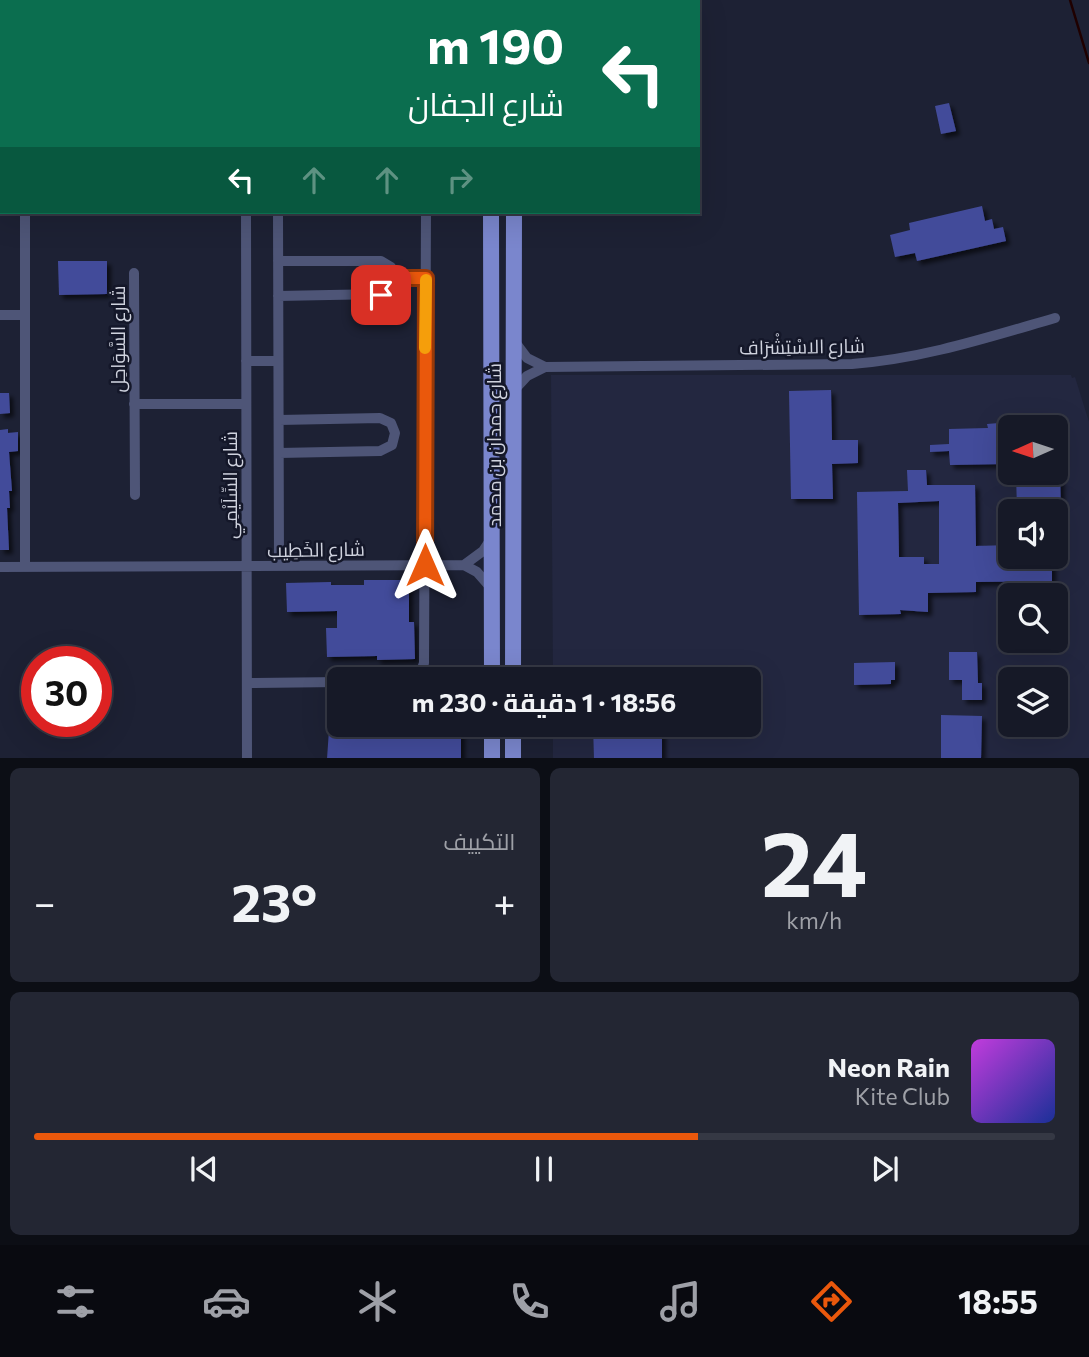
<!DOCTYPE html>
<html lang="ar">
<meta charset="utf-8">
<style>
body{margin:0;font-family:Commissioner,Cairo,sans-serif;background:#232633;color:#f1f3f6;direction:rtl;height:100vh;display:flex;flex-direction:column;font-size:26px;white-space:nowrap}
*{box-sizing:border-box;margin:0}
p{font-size:23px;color:#9ea0a7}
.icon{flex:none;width:38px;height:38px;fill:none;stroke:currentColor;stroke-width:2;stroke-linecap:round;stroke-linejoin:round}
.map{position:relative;height:758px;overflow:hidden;direction:ltr}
.sheet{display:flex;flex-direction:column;gap:10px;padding:10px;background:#0c0e15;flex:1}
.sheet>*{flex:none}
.banner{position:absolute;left:0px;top:0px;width:700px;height:214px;box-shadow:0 7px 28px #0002,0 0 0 2px #353844;direction:rtl;background:#0b6e4f;color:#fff;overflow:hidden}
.needle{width:46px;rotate:267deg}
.tools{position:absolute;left:998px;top:415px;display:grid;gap:14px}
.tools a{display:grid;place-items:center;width:70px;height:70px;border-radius:10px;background:#161927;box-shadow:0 7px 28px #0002,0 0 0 2px #353844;font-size:35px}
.speed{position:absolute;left:21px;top:646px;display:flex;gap:14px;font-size:35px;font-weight:700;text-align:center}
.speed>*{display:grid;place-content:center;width:91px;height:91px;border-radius:50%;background:#161927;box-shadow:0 7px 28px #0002,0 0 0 2px #353844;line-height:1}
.speed .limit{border:10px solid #d22;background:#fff;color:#111}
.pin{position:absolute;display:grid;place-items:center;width:60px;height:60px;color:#fff;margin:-30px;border-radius:14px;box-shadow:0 4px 10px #0006}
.me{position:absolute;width:77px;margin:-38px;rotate:0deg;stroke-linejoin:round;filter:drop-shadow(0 0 5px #0008)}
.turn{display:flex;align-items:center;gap:24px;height:147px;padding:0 21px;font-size:32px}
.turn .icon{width:91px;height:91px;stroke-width:2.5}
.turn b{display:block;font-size:49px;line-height:60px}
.lanes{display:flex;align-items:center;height:66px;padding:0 21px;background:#0003;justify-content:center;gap:35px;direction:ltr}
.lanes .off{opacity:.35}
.big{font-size:52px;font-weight:700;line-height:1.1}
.sheet .tile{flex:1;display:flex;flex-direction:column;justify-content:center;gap:10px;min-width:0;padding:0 24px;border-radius:10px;background:#232633}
.sheet .dial{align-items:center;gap:0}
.dial b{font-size:91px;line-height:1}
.song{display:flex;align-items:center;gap:21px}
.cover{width:84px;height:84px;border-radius:10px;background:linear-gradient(135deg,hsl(290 70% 55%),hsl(230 70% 35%))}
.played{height:7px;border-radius:4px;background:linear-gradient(90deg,#ea580c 65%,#353844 65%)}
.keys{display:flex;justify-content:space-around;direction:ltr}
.heat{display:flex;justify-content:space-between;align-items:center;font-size:38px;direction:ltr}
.sheet .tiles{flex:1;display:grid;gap:10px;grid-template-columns:1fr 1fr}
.tile:last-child{grid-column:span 2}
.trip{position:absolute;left:327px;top:667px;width:434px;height:70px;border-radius:10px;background:#161927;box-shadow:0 7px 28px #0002,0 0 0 2px #353844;font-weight:700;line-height:70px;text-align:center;direction:rtl}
.tab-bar{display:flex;height:112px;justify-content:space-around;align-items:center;background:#090a10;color:#9ea0a7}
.tab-bar .icon{width:49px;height:49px}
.tab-bar .on{color:#ea580c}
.tab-bar b{font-size:32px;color:#f1f3f6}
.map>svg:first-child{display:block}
</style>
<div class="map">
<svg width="1089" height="759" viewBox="0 0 1089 759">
<defs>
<filter id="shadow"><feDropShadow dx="4" dy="4" stdDeviation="2" flood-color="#0009"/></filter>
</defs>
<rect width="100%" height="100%" fill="#1d2134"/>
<path fill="#232740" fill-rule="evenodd" d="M551 375H1071L1072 378 1075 377 1089 422V758H553V725L749 724V679H553ZM1010 427H1055V472H1010ZM1010 511H1055V556H1010ZM1010 595H1055V640H1010ZM1010 679H1055V724H1010Z"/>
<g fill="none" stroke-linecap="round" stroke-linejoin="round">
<path stroke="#1f0000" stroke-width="2.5" d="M1070 0 1089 63"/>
</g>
<path fill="#434c9a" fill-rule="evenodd" filter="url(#shadow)" d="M949 103 956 131 941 134 935 106Z
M982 206 985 221 992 219 994 229 1003 227 1006 241 917 261 915 253 895 257 890 235 910 230 909 223Z
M58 261H107V294L59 295Z
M831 390 832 440H858V463L832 464 833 499H791L789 391Z
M0 393H9L10 413 0 414Z
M999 423V428L1004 427 1005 464 950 465 949 451 930 452V445L949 444V429L988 428 987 424Z
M8 429V433L18 432V451L9 452 12 491H9L10 508H7L9 550H0V430Z
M907 470H926L927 485H975L976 546 1010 545V556H1052V581L976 582V592L928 593V612L900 610 901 614 859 615 857 492 908 491ZM939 501V564H924V557H899L898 503Z
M1016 472H1060L1061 511H1017Z
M364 580H409V622H414L415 659 377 660V656L327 657 326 628H337V611L287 612 286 583 331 582V585H364Z
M949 652H977L978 683H982V700H962V680H949Z
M895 662V680H891V684L854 685V663Z
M331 701H340V732L461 731V759H327Z
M941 715 982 716 981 759H941Z
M593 724H662V759H594Z"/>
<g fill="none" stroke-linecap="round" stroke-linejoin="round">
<path stroke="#4e5577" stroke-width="10" d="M77 0V2
M245 0V2
M278 0V2
M25 212V567
M246 212 247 759
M278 212 279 566
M278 261H381L391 267C396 279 393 289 381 294L278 296
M134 273 135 495
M394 278H426
M0 315H25
M515 342 527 358 545 367 852 364C922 359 989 337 1055 318
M246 361H278
M515 389 527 376 545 367
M134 404H246
M279 420 380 418 391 423 395 433 392 445 380 451 279 453
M464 565 483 551 491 539
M0 567 464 565 477 572 491 588
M412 679 420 674 424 663 426 212
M247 683 340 682"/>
<path stroke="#7a86cd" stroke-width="16" d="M514 0V2
M491 2V0
M491 212 492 679
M513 679 514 212
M492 724V759
M513 724V759"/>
</g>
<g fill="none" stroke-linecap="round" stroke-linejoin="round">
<g stroke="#983908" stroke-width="18">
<path id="route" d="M381 295 391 287 394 278H426L425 565"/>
</g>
<use href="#route" stroke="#ea580c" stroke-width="12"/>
<path stroke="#f59e0b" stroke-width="12" d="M425 348 426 280"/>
</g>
<g text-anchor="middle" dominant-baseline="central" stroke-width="5" stroke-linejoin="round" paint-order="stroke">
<g font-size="19" fill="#cfd2de" stroke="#141729">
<text transform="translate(117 339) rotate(-90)">شارع السَّوَاحِل</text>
<text transform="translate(802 346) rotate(-1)">شارع الاسْتِشْرَاف</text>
<text transform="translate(493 445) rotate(-90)">شارع حمدان بن محمد</text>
<text transform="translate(229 485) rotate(-90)">شارع السِّلَيْمِي</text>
<text transform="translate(316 549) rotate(-1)">شارع الخَطِيب</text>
</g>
</g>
</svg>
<div class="tools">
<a><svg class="needle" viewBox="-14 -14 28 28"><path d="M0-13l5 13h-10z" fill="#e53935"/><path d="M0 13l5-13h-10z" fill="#9ea0a7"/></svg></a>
<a><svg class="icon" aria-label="sound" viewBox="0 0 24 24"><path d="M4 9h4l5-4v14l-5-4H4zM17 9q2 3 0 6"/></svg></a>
<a><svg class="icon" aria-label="search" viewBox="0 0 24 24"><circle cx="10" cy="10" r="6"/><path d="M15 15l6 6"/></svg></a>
<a><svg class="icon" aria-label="layers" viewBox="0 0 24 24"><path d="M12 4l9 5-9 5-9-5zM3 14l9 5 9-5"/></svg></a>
</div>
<div class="speed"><div class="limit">30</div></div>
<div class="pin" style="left:381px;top:295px;background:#d93025"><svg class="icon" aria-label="arrive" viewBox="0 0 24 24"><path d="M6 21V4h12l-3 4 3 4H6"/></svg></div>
<svg class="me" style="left:425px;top:565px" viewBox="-20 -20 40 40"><path d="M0-17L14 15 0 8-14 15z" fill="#ea580c" stroke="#fff" stroke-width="4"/></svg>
<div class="trip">18:56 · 1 دقيقة · 230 m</div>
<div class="banner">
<div class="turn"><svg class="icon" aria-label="left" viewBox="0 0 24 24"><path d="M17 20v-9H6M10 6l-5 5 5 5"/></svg><div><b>190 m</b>شارع الجفان</div></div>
<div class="lanes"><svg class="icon" aria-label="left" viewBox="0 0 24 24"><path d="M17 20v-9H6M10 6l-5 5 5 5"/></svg><svg class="icon off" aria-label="ahead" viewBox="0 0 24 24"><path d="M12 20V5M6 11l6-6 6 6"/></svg><svg class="icon off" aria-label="ahead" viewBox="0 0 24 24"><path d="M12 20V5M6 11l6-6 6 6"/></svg><svg class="icon off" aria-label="right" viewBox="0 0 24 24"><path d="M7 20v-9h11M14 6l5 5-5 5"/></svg></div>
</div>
</div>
<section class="sheet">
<div class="tiles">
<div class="tile dial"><b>24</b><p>km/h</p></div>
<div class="tile"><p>التكييف</p>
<div class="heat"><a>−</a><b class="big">23°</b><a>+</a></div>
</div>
<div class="tile">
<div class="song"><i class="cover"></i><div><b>Neon Rain</b><p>Kite Club</p></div></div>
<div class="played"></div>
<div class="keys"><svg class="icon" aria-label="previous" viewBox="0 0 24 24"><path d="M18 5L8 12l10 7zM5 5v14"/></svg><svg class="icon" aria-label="pause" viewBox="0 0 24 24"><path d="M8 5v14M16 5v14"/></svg><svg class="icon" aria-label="next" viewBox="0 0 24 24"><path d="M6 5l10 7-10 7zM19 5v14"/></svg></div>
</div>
</div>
</section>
<nav class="tab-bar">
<b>18:55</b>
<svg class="icon on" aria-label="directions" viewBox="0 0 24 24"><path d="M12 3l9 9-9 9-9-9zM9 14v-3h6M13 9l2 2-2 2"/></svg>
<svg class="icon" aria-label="music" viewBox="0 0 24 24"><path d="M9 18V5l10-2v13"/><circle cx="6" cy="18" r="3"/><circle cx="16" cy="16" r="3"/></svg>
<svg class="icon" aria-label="phone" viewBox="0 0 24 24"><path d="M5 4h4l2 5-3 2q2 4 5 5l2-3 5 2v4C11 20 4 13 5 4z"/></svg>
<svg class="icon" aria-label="climate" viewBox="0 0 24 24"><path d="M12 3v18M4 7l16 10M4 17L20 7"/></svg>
<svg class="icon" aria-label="car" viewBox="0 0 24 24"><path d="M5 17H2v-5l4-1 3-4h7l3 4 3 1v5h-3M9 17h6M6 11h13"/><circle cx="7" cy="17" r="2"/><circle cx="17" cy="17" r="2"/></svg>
<svg class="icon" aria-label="filters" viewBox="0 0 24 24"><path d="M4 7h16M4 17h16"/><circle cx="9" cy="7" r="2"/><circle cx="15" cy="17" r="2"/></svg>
</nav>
